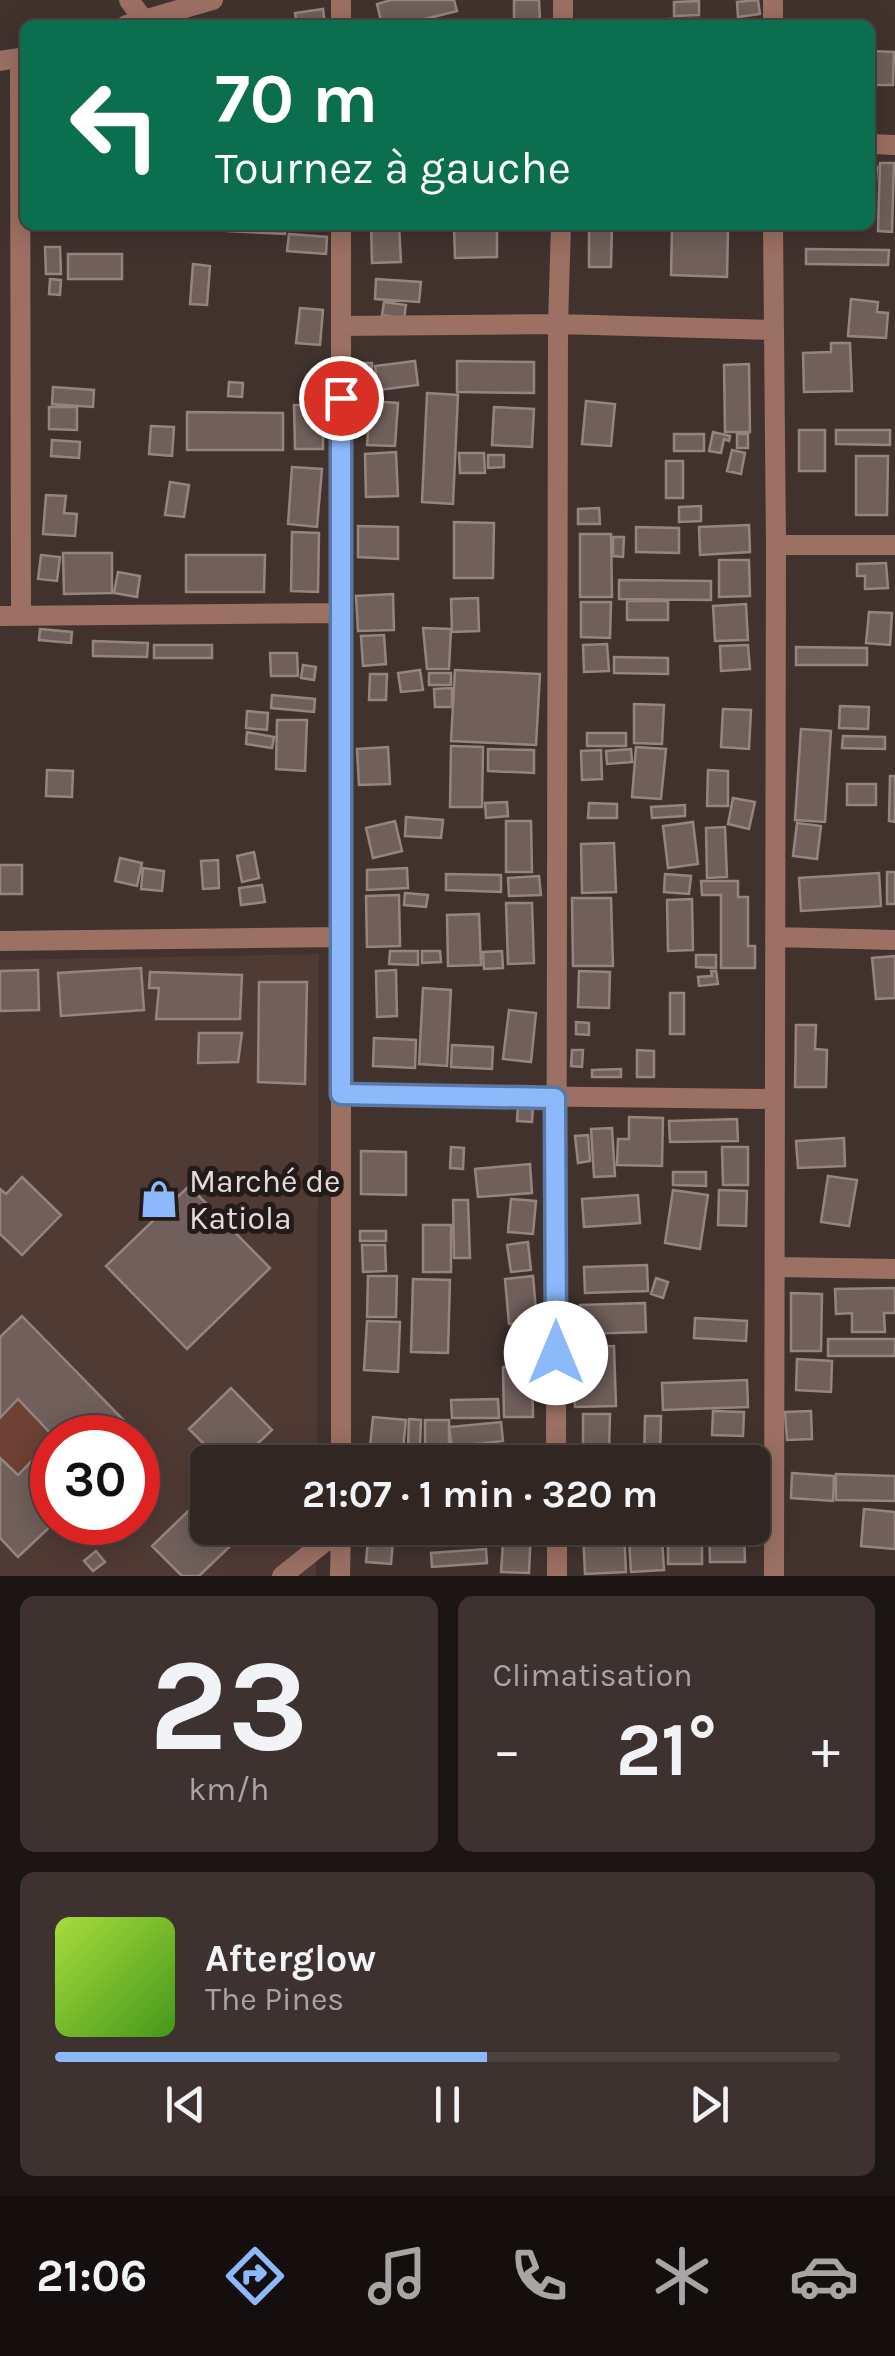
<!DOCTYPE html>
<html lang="fr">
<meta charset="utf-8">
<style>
body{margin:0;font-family:Karla,sans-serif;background:#3d322f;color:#f1f3f6;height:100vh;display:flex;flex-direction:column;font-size:38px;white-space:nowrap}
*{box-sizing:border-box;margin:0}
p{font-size:32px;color:#a8a5a5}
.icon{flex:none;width:55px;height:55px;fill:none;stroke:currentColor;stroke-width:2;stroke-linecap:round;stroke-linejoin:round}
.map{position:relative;height:1576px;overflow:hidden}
.side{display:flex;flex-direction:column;gap:20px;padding:20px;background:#1b1513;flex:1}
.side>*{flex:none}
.guide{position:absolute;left:20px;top:20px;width:855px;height:210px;border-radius:15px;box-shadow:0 5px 25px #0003,0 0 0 2px #4c4340;background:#0b6e4f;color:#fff;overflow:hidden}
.speed{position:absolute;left:30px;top:1415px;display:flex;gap:20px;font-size:50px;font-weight:700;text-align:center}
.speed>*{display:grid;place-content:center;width:130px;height:130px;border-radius:50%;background:#312622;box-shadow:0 5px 25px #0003,0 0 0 2px #4c4340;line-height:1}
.speed .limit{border:15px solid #d22;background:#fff;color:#111}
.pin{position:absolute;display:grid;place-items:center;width:85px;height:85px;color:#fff;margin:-42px;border:5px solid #fff;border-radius:50%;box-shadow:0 2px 10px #0007}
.me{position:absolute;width:110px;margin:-55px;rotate:0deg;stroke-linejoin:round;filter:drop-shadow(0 0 8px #0008)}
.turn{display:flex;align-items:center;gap:35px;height:210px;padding:0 30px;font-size:45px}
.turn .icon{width:130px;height:130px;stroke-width:2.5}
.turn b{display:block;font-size:70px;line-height:85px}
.big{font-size:75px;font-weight:700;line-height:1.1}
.side .card{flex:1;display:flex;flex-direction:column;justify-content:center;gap:15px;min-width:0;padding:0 35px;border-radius:15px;background:#3d322f}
.side .dial{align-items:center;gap:0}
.dial b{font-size:130px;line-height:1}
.song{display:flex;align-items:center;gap:30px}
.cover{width:120px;height:120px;border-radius:15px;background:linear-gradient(135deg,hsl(80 70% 55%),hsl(100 70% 35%))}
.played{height:10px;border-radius:5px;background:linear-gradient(90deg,#8cb9fc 55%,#4c4340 55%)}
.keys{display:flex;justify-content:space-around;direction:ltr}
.heat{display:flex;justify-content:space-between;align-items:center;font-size:55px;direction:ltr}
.side .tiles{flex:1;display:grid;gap:20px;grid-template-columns:1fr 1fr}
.card:last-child{grid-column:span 2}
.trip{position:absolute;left:190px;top:1445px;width:580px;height:100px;border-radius:15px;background:#312622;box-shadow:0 5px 25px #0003,0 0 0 2px #4c4340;font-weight:700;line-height:100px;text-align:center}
.dock{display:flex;height:160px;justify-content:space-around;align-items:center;background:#140f0e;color:#a8a5a5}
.dock .icon{width:70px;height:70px}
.dock .selected{color:#8cb9fc}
.dock b{font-size:45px;color:#f1f3f6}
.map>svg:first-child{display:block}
</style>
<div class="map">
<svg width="895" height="1576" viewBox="0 0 895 1576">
<rect width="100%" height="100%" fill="#41322d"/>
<path fill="#503a34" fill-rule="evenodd" d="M319 954 317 1462H208V1528H316V1576H0V960ZM52 1438H138V1522H52Z"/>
<path fill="#6d4134" d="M18 1399 55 1437 18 1475 0 1458V1418Z"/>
<path fill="#705f5a" stroke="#96847f" stroke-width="2.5" d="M391 0H454L457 11 401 25H382L377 4Z
M514 0H539L540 21 514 22Z
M758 0 760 14 738 17 737 2Z
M699 1V15L674 16V2Z
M323 9 325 25H297L295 13Z
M670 19H700L701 25H670Z
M870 51 894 52 893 85H870Z
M880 163H894L892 232 878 231Z
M870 167H877L874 207H870Z
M227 225H285V234L227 231Z
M371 225H399L401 262 372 263Z
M454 225H497V257L455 258Z
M589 225H612L611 267H589Z
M672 229 728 231 727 277 671 275Z
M289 234 327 237 326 254 287 251Z
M45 247H60L61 274H46Z
M806 249 889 250 888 265 806 264Z
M68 254H122V279H68Z
M193 264 210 266 207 305 190 304Z
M50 279 61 280 60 295 49 294Z
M376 279 421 282 419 302 375 299Z
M851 299 878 302 877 312 888 313 886 338 848 336Z
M384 302 406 305 404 319 382 315Z
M300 308 323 310 320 345 296 343Z
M831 343H850L852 391 804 392 803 353 831 352Z
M415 361 418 385 378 390 375 366Z
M457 361 534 362V393L457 392Z
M361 363H372L371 388 360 387Z
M749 364 750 432H725L724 365Z
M229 382 243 383 242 397 228 396Z
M53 387 94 390 93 407 52 404Z
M427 393 458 395 453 504 422 502Z
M370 401 398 403 395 446 367 445Z
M586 401 615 404 611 446 582 444Z
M294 405H323V449H295Z
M49 407H77V430L49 429Z
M494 407 534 409 532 447 492 445Z
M187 412 283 413V450H187Z
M151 426 174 427 172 456 149 454Z
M799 430H825V471H799Z
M836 430H890V445L836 444Z
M713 432 730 436 729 441 724 439 721 453 709 451Z
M674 434H704V451H674Z
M737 434H748V448H737Z
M52 440 80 442 79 458 51 456Z
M732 450 745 453 741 474 727 471Z
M396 452 398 496 366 497 365 454Z
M459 453H484L485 473H460Z
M488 455H504V467L488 468Z
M856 456H888L887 515H856Z
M666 461H683V498H666Z
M292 467 322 469 317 527 288 524Z
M170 482 189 485 184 517 165 515Z
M46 495 66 496 64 513 77 514 75 536 43 534Z
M701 506V521L679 522V507Z
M599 508 600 524H578V509Z
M454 522 494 523 493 578H454Z
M749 525 750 552 700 555 699 527Z
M358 526 398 527V559L358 557Z
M636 527 679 528V553L636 552Z
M292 532 319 533 318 592 291 591Z
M580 534H611L612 597H580Z
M613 537H624L623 557 613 556Z
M63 553H112V593L64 594Z
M41 555 60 557 57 581 38 579Z
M186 555H265L264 592H186Z
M719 560H749L750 596 719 597Z
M886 563 888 588 865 589V576H857V564Z
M118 572 140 576 137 597 114 593Z
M619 580 711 581V600L619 599Z
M393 594 394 630 358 631 356 596Z
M478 598 479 631 452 632 451 599Z
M627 601H668V620H627Z
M581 602H611L610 638 581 637Z
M746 604 748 640 715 641 713 606Z
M869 612 892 613 890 645 866 643Z
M423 628 451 629 449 669H427Z
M40 629 72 632 71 643 39 640Z
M384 635 386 664 363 666 361 636Z
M93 641 148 643 147 657 93 656Z
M607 644 609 671 584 672 583 645Z
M154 645H212V658H154Z
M748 645 750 669 721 671 720 646Z
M796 647 867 648V665H796Z
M270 653H297L298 676H271Z
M614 657 668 658V674L614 673Z
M303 665 316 667 314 680 301 678Z
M420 670 423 690 401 692 398 673Z
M455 670 540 674 536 745 451 741Z
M429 673H451V685H429Z
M370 674H387L386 700H369Z
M452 688V707H435L434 689Z
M272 695 315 699 314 712 271 708Z
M634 704 664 705 662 744 634 743Z
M840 706 869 707 868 729 839 728Z
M723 709 751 710 749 749 721 747Z
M247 711 268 713 267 730 246 728Z
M277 720H307L305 771 276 769Z
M801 729 831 731 825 822 795 820Z
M247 732 274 737 272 748 246 744Z
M587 733H626V746H587Z
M843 736 885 737V749L842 748Z
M451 746 483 747 482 807H450Z
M388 747 390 784 359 785 357 749Z
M636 747 666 749 661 799 632 797Z
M488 749 534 750V773L488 771Z
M631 749 632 762 607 764 606 751Z
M601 750 602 779 582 780 581 751Z
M47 770 73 771 72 797 46 796Z
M708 770 728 771V806H707Z
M890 776H895V822L889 821Z
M847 784H876V805H847Z
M733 798 755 802 749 829 728 824Z
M507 802 508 816 486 818 485 803Z
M589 803 617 804V818H588Z
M685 805V816L652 818 651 807Z
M406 817 443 820 441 838 405 836Z
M395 821 402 851 373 858 366 828Z
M506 821H531L532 872H506Z
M693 822 698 864 668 868 663 826Z
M797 823 821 826 817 859 793 856Z
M725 827 727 877 707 878 706 828Z
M614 843 616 892 582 893 581 844Z
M254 852 259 878 242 882 237 856Z
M120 858 142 863 137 886 115 881Z
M218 860 219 888 203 889 201 861Z
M0 865H22V894H0Z
M143 868 164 871 162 891 141 889Z
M407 868 408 888 367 890V870Z
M887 872H895V904H887Z
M879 873 881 906 801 911 799 878Z
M446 874 501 875V892L446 890Z
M665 874 691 876 689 894 664 892Z
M539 876 541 895 509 896 508 878Z
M701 881H738V897H748V946H755V968H721V895H702Z
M262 885 265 902 241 905 239 888Z
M405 893 428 895 426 907 404 905Z
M399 895 400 946 367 947 366 896Z
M572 898H611L613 966H573Z
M692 899 693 950 668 951 667 900Z
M506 903H532L534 963 508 964Z
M479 914 481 965 448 966 447 915Z
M390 951H418V965L389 964Z
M422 951H440L441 962 422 963Z
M502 951 503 968 484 969 483 952Z
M696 955H716V968L696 967Z
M895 956V998L876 999 872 958Z
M141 968 144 1010 61 1016 58 973Z
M38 970 39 1010 0 1011V971Z
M396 970 397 1016 377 1017 376 971Z
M579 971 610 972 609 1008 578 1007Z
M711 971H716L718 984 699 986 698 977 712 976Z
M150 972 242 975 240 1019H156L159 988H149Z
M259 982H307L305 1084 258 1082Z
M423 988 451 990 447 1066 419 1064Z
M670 993H684V1034H670Z
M509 1010 536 1013 531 1062 503 1059Z
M576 1022 589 1023V1035L576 1034Z
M796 1025H816L815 1049 827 1050 826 1087H795Z
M199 1033H242L238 1062 198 1063Z
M374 1038 416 1040 415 1068 373 1066Z
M452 1045 493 1047 492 1069 451 1067Z
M572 1050H583L582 1067 571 1066Z
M637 1050 654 1051V1077H637Z
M621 1069V1077H592V1070Z
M518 1104 533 1105 532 1122 517 1121Z
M629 1117 663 1118 662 1166 617 1165 618 1139H629Z
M737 1119 738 1141 670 1142 669 1121Z
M612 1128 615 1176 594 1177 591 1129Z
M588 1135 590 1161 578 1163 575 1136Z
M844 1138 845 1166 798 1168 796 1141Z
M451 1147 464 1148 463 1169 450 1168Z
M722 1147H748V1185H723Z
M361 1151 406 1152V1195L361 1194Z
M530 1164 532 1193 478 1197 475 1169Z
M673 1172H706V1186L673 1185Z
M828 1176 857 1180 849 1226 821 1222Z
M22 1177 61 1215 22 1255 0 1234V1189L6 1194Z
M189 1186 270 1268 187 1349 106 1266Z
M673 1190 708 1195 700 1249 665 1243Z
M719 1190 747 1191 746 1226 718 1225Z
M638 1195 640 1223 584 1227 582 1199Z
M511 1199 536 1201 533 1234 508 1232Z
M453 1200H468L470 1258H454Z
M423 1225H451V1272H423Z
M360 1231H386V1241H360Z
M528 1242 531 1270 511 1272 507 1245Z
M362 1245H385L386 1271 363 1272Z
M647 1265 648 1291 585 1293 584 1267Z
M368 1276H397L396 1317H367Z
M533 1276 537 1322 509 1324 505 1279Z
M656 1278 668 1282 663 1298 651 1294Z
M413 1279 450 1280 448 1353 411 1352Z
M895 1288V1313H884L885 1332H852V1313L836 1314 835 1289Z
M791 1293 822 1294 821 1351H791Z
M645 1303 646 1332 581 1334 580 1305Z
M22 1316 142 1439 138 1443V1438H55L18 1399 0 1418V1337Z
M695 1318 747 1321 746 1341 694 1338Z
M367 1321 400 1322 398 1372 364 1370Z
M828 1339H895V1356H828Z
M614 1346 616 1406 575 1407 572 1347Z
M797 1359 832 1361 831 1392 796 1390Z
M532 1366 533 1417H504L503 1367Z
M747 1380 748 1407 663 1410 662 1383Z
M231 1388 272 1430 254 1447 269 1462H222L189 1429Z
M498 1399 499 1418H452L451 1400Z
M713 1411 744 1412 743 1436 712 1435Z
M811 1411 812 1439 787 1440 785 1412Z
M583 1414H610L609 1451 583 1450Z
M645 1416H661L660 1462H644Z
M373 1417 406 1420 403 1449 370 1446Z
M409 1419 421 1420 420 1446H408Z
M425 1420H449V1462H425Z
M501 1422 503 1441 452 1447 449 1427Z
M52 1440 55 1522 18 1557 0 1538V1458L18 1475Z
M506 1448 507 1462H464L463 1450Z
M744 1448 745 1462H688V1450Z
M792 1473 834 1476 833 1501 791 1498Z
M836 1474 895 1476V1501L836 1500Z
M208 1492V1528H249L199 1576H182L152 1546Z
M864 1509 895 1512V1549L861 1546Z
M369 1528H394L391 1564 366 1562Z
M504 1528H531L529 1573 501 1572Z
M709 1528H744L745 1562H710Z
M624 1530 626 1572 585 1574 583 1532Z
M662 1538 664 1570 631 1572 629 1539Z
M702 1539V1564H668V1540Z
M486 1549 487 1563 432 1567 431 1553Z
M96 1551 105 1562 93 1571 84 1561Z"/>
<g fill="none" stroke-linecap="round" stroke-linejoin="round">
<path stroke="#9c7063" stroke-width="20" d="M129 0 143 19
M341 0V25
M563 0V25
M773 0V25
M20 59 21 616
M870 144 895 145
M341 225V1462
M773 225 776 545 774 1576
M341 326 558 324 773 330
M776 545H895
M0 616 341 613
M775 937 895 940
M0 941 341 937
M341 1094 774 1099
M775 1267 895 1269
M556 1462 558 324 561 225
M557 1528V1576
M282 1576 341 1529
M340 1576 341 1528"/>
<path stroke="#9c7063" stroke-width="20" d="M126 25 213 0
M0 61 25 57"/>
</g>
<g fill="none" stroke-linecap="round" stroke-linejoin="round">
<g stroke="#5b78a4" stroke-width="25">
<path id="route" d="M341 398V1094L555 1098 556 1353"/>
</g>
<use href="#route" stroke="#8cb9fc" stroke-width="18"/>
</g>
<defs>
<g id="shop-bare" transform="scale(3)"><path d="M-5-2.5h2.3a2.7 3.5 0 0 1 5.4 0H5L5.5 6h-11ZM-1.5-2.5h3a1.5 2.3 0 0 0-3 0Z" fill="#8cb9fc" stroke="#221b19" stroke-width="2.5" paint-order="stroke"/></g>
</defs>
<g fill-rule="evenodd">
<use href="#shop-bare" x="159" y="1199"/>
</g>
<g text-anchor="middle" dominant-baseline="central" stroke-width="10" stroke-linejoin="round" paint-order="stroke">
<g font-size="32" fill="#e5dbd8" stroke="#221b19" text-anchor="start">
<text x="189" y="1181">Marché de<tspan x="189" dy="37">Katiola</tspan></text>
</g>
</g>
</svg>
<div class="speed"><div class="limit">30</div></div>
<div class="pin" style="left:341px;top:398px;background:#d93025"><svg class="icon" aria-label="arrive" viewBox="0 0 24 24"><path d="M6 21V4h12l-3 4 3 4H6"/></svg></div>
<svg class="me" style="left:556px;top:1353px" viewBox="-20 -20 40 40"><circle r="19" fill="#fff"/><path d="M0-13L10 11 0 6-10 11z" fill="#8cb9fc"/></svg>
<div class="trip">21:07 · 1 min · 320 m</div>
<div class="guide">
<div class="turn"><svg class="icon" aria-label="left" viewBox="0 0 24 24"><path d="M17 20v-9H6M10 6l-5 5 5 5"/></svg><div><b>70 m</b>Tournez à gauche</div></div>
</div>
</div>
<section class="side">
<div class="tiles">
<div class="card dial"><b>23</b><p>km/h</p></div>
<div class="card"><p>Climatisation</p>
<div class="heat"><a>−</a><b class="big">21°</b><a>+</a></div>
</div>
<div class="card">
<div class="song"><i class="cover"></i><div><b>Afterglow</b><p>The Pines</p></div></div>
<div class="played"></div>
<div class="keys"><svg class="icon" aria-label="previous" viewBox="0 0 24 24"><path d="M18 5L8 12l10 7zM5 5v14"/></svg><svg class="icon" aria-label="pause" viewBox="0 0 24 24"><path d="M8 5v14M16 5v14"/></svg><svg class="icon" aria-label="next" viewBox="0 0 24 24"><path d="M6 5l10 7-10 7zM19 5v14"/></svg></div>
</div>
</div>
</section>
<nav class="dock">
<b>21:06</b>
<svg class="icon selected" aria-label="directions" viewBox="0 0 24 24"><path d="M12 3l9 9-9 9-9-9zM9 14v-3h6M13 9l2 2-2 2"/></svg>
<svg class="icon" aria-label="music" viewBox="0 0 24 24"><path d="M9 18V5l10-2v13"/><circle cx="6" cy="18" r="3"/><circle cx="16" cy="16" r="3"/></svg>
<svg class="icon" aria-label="phone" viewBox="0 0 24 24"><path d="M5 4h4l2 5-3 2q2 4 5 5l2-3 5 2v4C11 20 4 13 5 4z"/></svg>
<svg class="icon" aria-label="climate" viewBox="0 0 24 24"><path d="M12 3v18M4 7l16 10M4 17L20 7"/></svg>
<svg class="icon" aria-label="car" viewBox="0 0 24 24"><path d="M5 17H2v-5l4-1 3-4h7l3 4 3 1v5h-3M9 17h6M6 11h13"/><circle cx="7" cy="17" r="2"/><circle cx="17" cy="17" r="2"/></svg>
</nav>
